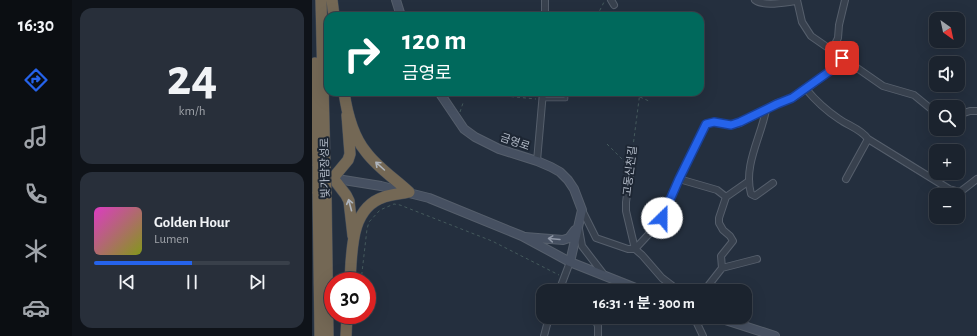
<!DOCTYPE html>
<html lang="ko">
<meta charset="utf-8">
<style>
body{margin:0;font-family:"Alegreya Sans","Noto Sans KR",sans-serif;background:#282f3a;color:#f1f3f6;height:100vh;display:flex;flex-direction:column;font-size:15px;white-space:nowrap}
*{box-sizing:border-box;margin:0}
p{font-size:13px;color:#a0a4aa}
.icon{flex:none;width:22px;height:22px;fill:none;stroke:currentColor;stroke-width:2;stroke-linecap:round;stroke-linejoin:round}
.map{position:relative;flex:1;overflow:hidden}
.sheet{display:flex;flex-direction:column;gap:8px;padding:8px;background:#0f1319;width:240px}
.sheet>*{flex:none}
.top-card{position:absolute;left:12px;top:12px;width:380px;height:84px;border-radius:12px;box-shadow:0 4px 16px #0002,0 0 0 1px #39404a;background:#00695c;color:#fff;overflow:hidden}
.needle{width:26px;rotate:147deg}
.controls{position:absolute;left:617px;top:12px;display:grid;gap:8px}
.controls a{display:grid;place-items:center;width:36px;height:36px;border-radius:8px;background:#1b232e;box-shadow:0 4px 16px #0002,0 0 0 1px #39404a;font-size:20px}
.speed{position:absolute;left:12px;top:272px;display:flex;gap:8px;font-size:20px;font-weight:700;text-align:center}
.speed>*{display:grid;place-content:center;width:52px;height:52px;border-radius:50%;background:#1b232e;box-shadow:0 4px 16px #0002,0 0 0 1px #39404a;line-height:1}
.speed .limit{border:6px solid #d22;background:#fff;color:#111}
.pin{position:absolute;display:grid;place-items:center;width:34px;height:34px;color:#fff;margin:-17px;border-radius:8px;box-shadow:0 2px 6px #0006}
.me{position:absolute;width:44px;margin:-22px;rotate:23deg;stroke-linejoin:round;filter:drop-shadow(0 0 3px #0008)}
.turn{display:flex;align-items:center;gap:14px;height:84px;padding:0 12px;font-size:18px}
.turn .icon{width:52px;height:52px;stroke-width:2.5}
.turn b{display:block;font-size:28px;line-height:34px}
.sheet .tile{flex:1;display:flex;flex-direction:column;justify-content:center;gap:6px;min-width:0;padding:0 14px;border-radius:12px;background:#282f3a}
.sheet .dial{align-items:center;gap:0}
.dial b{font-size:52px;line-height:1}
.song{display:flex;align-items:center;gap:12px}
.cover{width:48px;height:48px;border-radius:6px;background:linear-gradient(135deg,hsl(310 70% 55%),hsl(70 70% 35%))}
.played{height:4px;border-radius:2px;background:linear-gradient(90deg,#2563eb 50%,#39404a 50%)}
.keys{display:flex;justify-content:space-around;direction:ltr}
.trip{position:absolute;left:224px;top:284px;width:216px;height:40px;border-radius:12px;background:#1b232e;box-shadow:0 4px 16px #0002,0 0 0 1px #39404a;font-weight:600;line-height:40px;text-align:center}
main{display:flex;flex:1;min-height:0}
.dock{display:flex;flex-direction:column;width:72px;justify-content:space-around;align-items:center;background:#0b0e12;color:#a0a4aa}
.dock .icon{width:28px;height:28px}
.dock .on{color:#2563eb}
.dock b{font-size:18px;color:#f1f3f6}
.map>svg:first-child{display:block}
</style>
<main>
<nav class="dock">
<b>16:30</b>
<svg class="icon on" aria-label="directions" viewBox="0 0 24 24"><path d="M12 3l9 9-9 9-9-9zM9 14v-3h6M13 9l2 2-2 2"/></svg>
<svg class="icon" aria-label="music" viewBox="0 0 24 24"><path d="M9 18V5l10-2v13"/><circle cx="6" cy="18" r="3"/><circle cx="16" cy="16" r="3"/></svg>
<svg class="icon" aria-label="phone" viewBox="0 0 24 24"><path d="M5 4h4l2 5-3 2q2 4 5 5l2-3 5 2v4C11 20 4 13 5 4z"/></svg>
<svg class="icon" aria-label="climate" viewBox="0 0 24 24"><path d="M12 3v18M4 7l16 10M4 17L20 7"/></svg>
<svg class="icon" aria-label="car" viewBox="0 0 24 24"><path d="M5 17H2v-5l4-1 3-4h7l3 4 3 1v5h-3M9 17h6M6 11h13"/><circle cx="7" cy="17" r="2"/><circle cx="17" cy="17" r="2"/></svg>
</nav>
<section class="sheet">
<div class="tile dial"><b>24</b><p>km/h</p></div>
<div class="tile">
<div class="song"><i class="cover"></i><div><b>Golden Hour</b><p>Lumen</p></div></div>
<div class="played"></div>
<div class="keys"><svg class="icon" aria-label="previous" viewBox="0 0 24 24"><path d="M18 5L8 12l10 7zM5 5v14"/></svg><svg class="icon" aria-label="pause" viewBox="0 0 24 24"><path d="M8 5v14M16 5v14"/></svg><svg class="icon" aria-label="next" viewBox="0 0 24 24"><path d="M6 5l10 7-10 7zM19 5v14"/></svg></div>
</div>
</section>
<div class="map">
<svg width="665" height="336" viewBox="0 0 665 336">
<rect width="100%" height="100%" fill="#242f3e"/>
<g fill="none" stroke-linecap="round" stroke-linejoin="round">
<g stroke="#565f6c" stroke-width="4.5">
<path id="lane" d="M231 99H254V96"/>
</g>
<g stroke="#565f6c" stroke-width="8">
<path id="street" d="M233 0V16
M299 0 302 5
M443 0C452 7 474 2 485 1
M485 0 490 22 499 36 571 86 602 95 624 113
M520 50 526 38 527 25 533 0
M530 58 518 71 494 89C503 100 515 111 527 119 537 126 549 129 556 139L637 189 648 192 665 179
M454 110C449 137 431 166 439 194L443 196 461 183
M646 115 658 111H665
M225 161 231 92
M367 179 405 190 414 197
M534 179 556 139
M270 210 284 238 316 249H323L314 211V202L320 160
M267 229 270 246 293 276
M410 268 409 256 421 241 418 236 411 230 407 223V218L414 197 437 181
M247 291 258 262
M367 291 350 278 330 255 323 249 348 222 351 213 367 179 394 124 402 122 419 125 428 123 465 103 481 98 494 89
M392 291 410 268 445 259
M282 317 286 326V336
M382 317 391 336
M232 336 237 317"/>
</g>
<g stroke="#565f6c" stroke-width="10">
<path id="secondary" d="M84 0 89 16
M127 92 152 129 163 137 187 149 225 161 239 167 248 172 256 180 262 189 270 210 258 262
M0 175 69 186 117 198 210 236 258 262 331 291
M213 237 251 240 257 238 263 230
M404 317 463 336"/>
</g>
<g stroke="#434c59" stroke-width="12">
<path id="highway" d="M9 0 13 168
M20 0 22 16
M3 63 6 166
M32 92C35 113 40 135 54 152 65 167 83 179 97 192
M35 115 38 154 36 160 21 178 34 195 37 201 41 236
M6 192 8 336
M14 194 16 336
M38 281C40 251 38 208 72 197 80 194 89 194 97 192
M34 336 35 315"/>
</g>
<path stroke="#44595c" stroke-width="1" stroke-dasharray="3 3" stroke-linecap="butt" d="M303 11 304 16
M285 16 293 0
M270 92 271 97
M193 96 224 99
M328 97 339 102
M148 112 151 103
M295 144 311 160 313 164
M320 154 328 92
M49 281 55 229 57 222 68 210 82 204 88 205 180 241 247 275
M44 322V315"/>
<use href="#lane" stroke="#38414e" stroke-width="3"/>
<use href="#street" stroke="#38414e" stroke-width="6"/>
<use href="#secondary" stroke="#465061" stroke-width="8"/>
<use href="#highway" stroke="#746855" stroke-width="11"/>
<g stroke="#434c59" stroke-width="12" stroke-linecap="butt">
<path id="highway-bridge" d="M6 166V192
M13 168 14 194"/>
</g>
<use href="#highway-bridge" stroke="#746855" stroke-width="11"/>
</g>
<defs><path id="oneway-shaft" d="M-6 0H5M1.5-3L5.5 0L1.5 3" fill="none" stroke-width="1.6" stroke-linecap="round" stroke-linejoin="round"/></defs>
<g stroke="#aeb4bd">
<use href="#oneway-shaft" transform="translate(68 166) rotate(-138)"/>
<use href="#oneway-shaft" transform="translate(38 205) rotate(-105)"/>
</g>
<use stroke="#8e96a5" href="#oneway-shaft" transform="translate(242 239) rotate(-175)"/>
<g fill="none" stroke-linecap="round" stroke-linejoin="round">
<g stroke="#184099" stroke-width="10">
<path id="route" d="M350 218 367 179 394 124 402 122 419 125 428 122 465 104 480 98 518 71 530 58"/>
</g>
<use href="#route" stroke="#2563eb" stroke-width="7"/>
</g>
<g text-anchor="middle" dominant-baseline="central" stroke-width="4" stroke-linejoin="round" paint-order="stroke">
<g font-size="11" fill="#b4bcc9" stroke="#1d2633">
<text transform="translate(203 142) rotate(19)">금영로</text>
<text transform="translate(13 168) rotate(-91)">빛가람장성로</text>
<text transform="translate(318 171) rotate(-83)">고동신천길</text>
</g>
</g>
</svg>
<div class="controls">
<a><svg class="needle" viewBox="-14 -14 28 28"><path d="M0-13l5 13h-10z" fill="#e53935"/><path d="M0 13l5-13h-10z" fill="#a0a4aa"/></svg></a>
<a><svg class="icon" aria-label="sound" viewBox="0 0 24 24"><path d="M4 9h4l5-4v14l-5-4H4zM17 9q2 3 0 6"/></svg></a>
<a><svg class="icon" aria-label="search" viewBox="0 0 24 24"><circle cx="10" cy="10" r="6"/><path d="M15 15l6 6"/></svg></a>
<a>+</a>
<a>−</a>
</div>
<div class="speed"><div class="limit">30</div></div>
<div class="pin" style="left:530px;top:58px;background:#d93025"><svg class="icon" aria-label="arrive" viewBox="0 0 24 24"><path d="M6 21V4h12l-3 4 3 4H6"/></svg></div>
<svg class="me" style="left:350px;top:218px" viewBox="-20 -20 40 40"><circle r="19" fill="#fff"/><path d="M0-13L10 11 0 6-10 11z" fill="#2563eb"/></svg>
<div class="trip">16:31 · 1 분 · 300 m</div>
<div class="top-card">
<div class="turn"><svg class="icon" aria-label="right" viewBox="0 0 24 24"><path d="M7 20v-9h11M14 6l5 5-5 5"/></svg><div><b>120 m</b>금영로</div></div>
</div>
</div>
</main>
